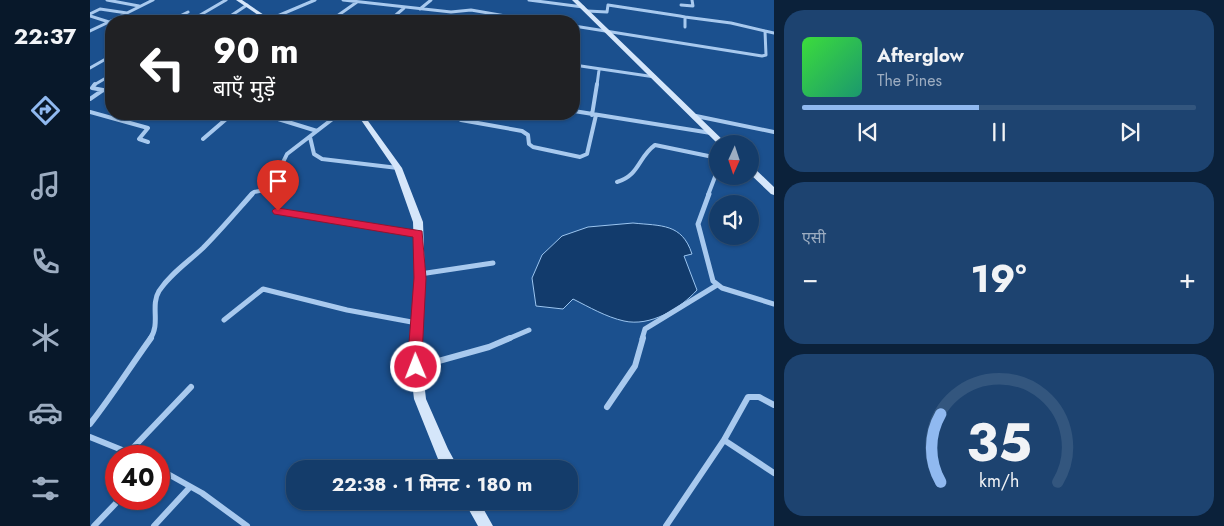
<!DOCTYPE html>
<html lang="hi">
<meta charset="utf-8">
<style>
body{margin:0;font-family:Jost,"Noto Sans Devanagari",sans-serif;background:#1d4370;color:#f1f3f6;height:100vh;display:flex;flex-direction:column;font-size:19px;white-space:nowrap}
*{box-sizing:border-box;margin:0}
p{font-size:16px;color:#9dadc1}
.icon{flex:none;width:28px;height:28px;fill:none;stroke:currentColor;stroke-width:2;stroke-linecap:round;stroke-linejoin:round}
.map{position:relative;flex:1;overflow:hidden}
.drawer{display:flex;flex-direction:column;gap:10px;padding:10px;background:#0b213a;width:450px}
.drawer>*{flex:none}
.hud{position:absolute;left:15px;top:15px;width:475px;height:105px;border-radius:20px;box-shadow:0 1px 4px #0004,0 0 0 1px #33567e;background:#202124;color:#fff;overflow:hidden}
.needle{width:32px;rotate:183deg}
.tools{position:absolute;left:619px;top:135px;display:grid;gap:10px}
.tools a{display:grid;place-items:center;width:50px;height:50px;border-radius:50%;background:#143c6a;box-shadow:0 1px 4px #0004,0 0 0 1px #33567e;font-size:25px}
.speed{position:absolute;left:15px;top:445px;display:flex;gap:10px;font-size:25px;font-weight:700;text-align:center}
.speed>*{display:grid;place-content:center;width:65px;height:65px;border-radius:50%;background:#143c6a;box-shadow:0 1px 4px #0004,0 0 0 1px #33567e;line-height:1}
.speed .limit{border:8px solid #d22;background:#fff;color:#111}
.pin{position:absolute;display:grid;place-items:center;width:42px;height:42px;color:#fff;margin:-51px -21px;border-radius:50% 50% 50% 0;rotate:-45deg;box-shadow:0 0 5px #0007}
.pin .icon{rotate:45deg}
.me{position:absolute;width:55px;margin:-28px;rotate:359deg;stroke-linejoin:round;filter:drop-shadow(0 0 4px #0008)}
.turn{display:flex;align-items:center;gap:18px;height:105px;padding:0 25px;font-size:22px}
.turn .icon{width:65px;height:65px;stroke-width:2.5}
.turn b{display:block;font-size:35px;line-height:42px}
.big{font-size:38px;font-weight:700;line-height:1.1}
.drawer .card{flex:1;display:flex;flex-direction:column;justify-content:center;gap:8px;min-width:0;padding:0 18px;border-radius:20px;background:#1d4370}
.drawer .dial{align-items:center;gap:0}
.dial svg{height:130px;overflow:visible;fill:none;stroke:#33567e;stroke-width:7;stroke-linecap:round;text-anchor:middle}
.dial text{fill:#f1f3f6;stroke:none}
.song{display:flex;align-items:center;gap:15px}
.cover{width:60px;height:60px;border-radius:8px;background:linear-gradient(135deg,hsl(120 70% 55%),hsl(160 70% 35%))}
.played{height:5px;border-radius:2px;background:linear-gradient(90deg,#90b9f0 45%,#33567e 45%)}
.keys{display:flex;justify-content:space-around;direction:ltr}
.heat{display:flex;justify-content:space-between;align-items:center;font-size:28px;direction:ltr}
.trip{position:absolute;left:196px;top:460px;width:292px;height:50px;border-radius:20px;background:#143c6a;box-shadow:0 1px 4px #0004,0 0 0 1px #33567e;font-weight:700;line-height:50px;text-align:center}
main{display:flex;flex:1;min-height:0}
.tab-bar{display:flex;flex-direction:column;width:90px;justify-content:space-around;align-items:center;background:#08182a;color:#9dadc1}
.tab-bar .icon{width:35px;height:35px}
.tab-bar .current{color:#90b9f0}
.tab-bar b{font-size:22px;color:#f1f3f6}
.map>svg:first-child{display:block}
</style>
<main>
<nav class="tab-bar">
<b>22:37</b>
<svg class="icon current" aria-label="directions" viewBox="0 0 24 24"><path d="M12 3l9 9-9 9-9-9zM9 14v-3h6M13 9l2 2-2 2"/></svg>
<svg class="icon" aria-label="music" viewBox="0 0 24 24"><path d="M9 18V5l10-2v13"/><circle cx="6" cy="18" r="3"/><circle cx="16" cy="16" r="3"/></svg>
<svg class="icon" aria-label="phone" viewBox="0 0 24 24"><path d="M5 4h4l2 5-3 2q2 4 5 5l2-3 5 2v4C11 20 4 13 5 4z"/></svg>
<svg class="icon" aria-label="climate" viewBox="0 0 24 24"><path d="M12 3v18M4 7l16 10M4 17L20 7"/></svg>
<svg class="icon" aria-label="car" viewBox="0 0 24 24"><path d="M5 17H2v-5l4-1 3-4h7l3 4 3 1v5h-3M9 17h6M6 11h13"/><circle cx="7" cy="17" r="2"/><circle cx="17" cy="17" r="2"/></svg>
<svg class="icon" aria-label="filters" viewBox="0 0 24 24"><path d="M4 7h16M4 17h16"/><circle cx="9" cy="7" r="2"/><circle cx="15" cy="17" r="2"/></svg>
</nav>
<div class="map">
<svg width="684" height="526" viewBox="0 0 684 526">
<rect width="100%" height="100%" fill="#1b508e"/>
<path fill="#123b6c" stroke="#9bc5f0" d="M543 223C571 226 592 223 602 254L594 256 607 290C590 309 560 327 534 321 516 317 499 307 483 299L473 309 446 306 442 278 452 255 472 236 498 227Z"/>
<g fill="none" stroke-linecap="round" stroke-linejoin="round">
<path stroke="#a8c9ee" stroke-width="3" d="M17 0 49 6
M253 0 361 12 381 10 445 21
M439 0 493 7
M591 5 603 6 602 0
M330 9 341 0
M497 11 517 12 518 5 590 16 595 17V27
M0 14 10 9 37 13
M0 16 19 22
M595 17 641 23 675 31
M178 20 225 0
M21 21 63 0
M80 21 98 12
M100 21 136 0
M133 21 157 5
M240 21 267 2
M299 21 314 8
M484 26 672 56 676 55 675 31 684 33
M0 31 21 21
M484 65 565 77
M0 68 21 56
M4 85 21 75
M507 85 509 70"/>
<path stroke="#a8c9ee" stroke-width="4" d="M5 84 2 88 13 90
M0 99 13 90 21 92
M484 111 621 133
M0 112 58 128 49 139 58 142
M172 114 227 131
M502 115 507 84
M606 116 684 132
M371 120 432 131 438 135 439 144 443 147 490 157 497 154 506 115
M220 137 224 154 232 159 308 168
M113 139 142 114
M527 182C550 175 548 157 565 145L628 158
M161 195 164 192 180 189 197 154 249 114
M618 195 628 169"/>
<path stroke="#a8c9ee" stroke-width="5" d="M619 194 608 224 623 281 632 288 684 304
M188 211 328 234
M330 274 403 263
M134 320 173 289 257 310 327 323
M60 339C71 324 60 306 69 291 80 274 98 262 113 248 130 231 146 212 162 194
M418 339 439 330
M552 339 555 329 627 285"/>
<path stroke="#a8c9ee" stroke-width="6" d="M327 367 399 347 420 338
M517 407 545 366 553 338
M0 424C22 396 40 367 61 338
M0 437 47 456
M634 440 658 397H669L684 405
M38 453 101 387
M69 469 112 493 157 526
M4 526 30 499
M64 526 100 487
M576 526 634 440 684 473"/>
<path fill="#d5e6fa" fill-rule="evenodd" d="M146 0H152L183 21H177Z
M482 0H488L637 144H628Z
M267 114H273L312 168 333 222 335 278 331 356 336 399 358 449 369 469H354L348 459 324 399 319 356 325 278 323 222 304 168Z
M660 166 663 167 684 187V195L681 194 660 174Z
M374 501H389L403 526H388Z"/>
</g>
<path fill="#e11d48" stroke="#92132f" d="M188 208 332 231 336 278 332 356 333 367 331 372 326 373 322 372 318 356 324 278 323 237 184 214 182 211 184 209Z"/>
</svg>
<div class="tools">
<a><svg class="needle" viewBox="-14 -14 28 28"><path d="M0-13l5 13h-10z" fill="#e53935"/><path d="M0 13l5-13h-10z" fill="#9dadc1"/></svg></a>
<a><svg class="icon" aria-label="sound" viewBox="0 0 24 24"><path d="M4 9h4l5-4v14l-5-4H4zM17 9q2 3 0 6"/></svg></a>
</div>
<div class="speed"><div class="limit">40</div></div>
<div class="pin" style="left:188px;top:211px;background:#d93025"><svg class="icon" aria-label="arrive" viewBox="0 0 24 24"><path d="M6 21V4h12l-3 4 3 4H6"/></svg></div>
<svg class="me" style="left:326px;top:367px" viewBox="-20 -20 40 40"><circle r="17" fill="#e11d48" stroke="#fff" stroke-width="3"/><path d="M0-11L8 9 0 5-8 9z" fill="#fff"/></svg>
<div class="trip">22:38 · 1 मिनट · 180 m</div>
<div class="hud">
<div class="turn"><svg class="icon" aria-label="left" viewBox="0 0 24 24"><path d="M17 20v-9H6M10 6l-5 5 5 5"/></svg><div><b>90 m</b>बाएँ मुड़ें</div></div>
</div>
</div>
<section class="drawer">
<div class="card">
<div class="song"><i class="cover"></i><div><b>Afterglow</b><p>The Pines</p></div></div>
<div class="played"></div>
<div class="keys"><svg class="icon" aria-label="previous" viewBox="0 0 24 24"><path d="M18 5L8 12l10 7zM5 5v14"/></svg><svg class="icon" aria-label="pause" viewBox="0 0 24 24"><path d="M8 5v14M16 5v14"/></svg><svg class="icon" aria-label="next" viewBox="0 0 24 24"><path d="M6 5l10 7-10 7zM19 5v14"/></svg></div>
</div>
<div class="card"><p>एसी</p>
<div class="heat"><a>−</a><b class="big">19°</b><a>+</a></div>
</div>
<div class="card dial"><svg viewBox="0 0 100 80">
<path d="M14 69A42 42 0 1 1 86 69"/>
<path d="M14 69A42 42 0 0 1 14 27" stroke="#90b9f0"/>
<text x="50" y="56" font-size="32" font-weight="700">35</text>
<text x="50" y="72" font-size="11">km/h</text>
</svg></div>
</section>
</main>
